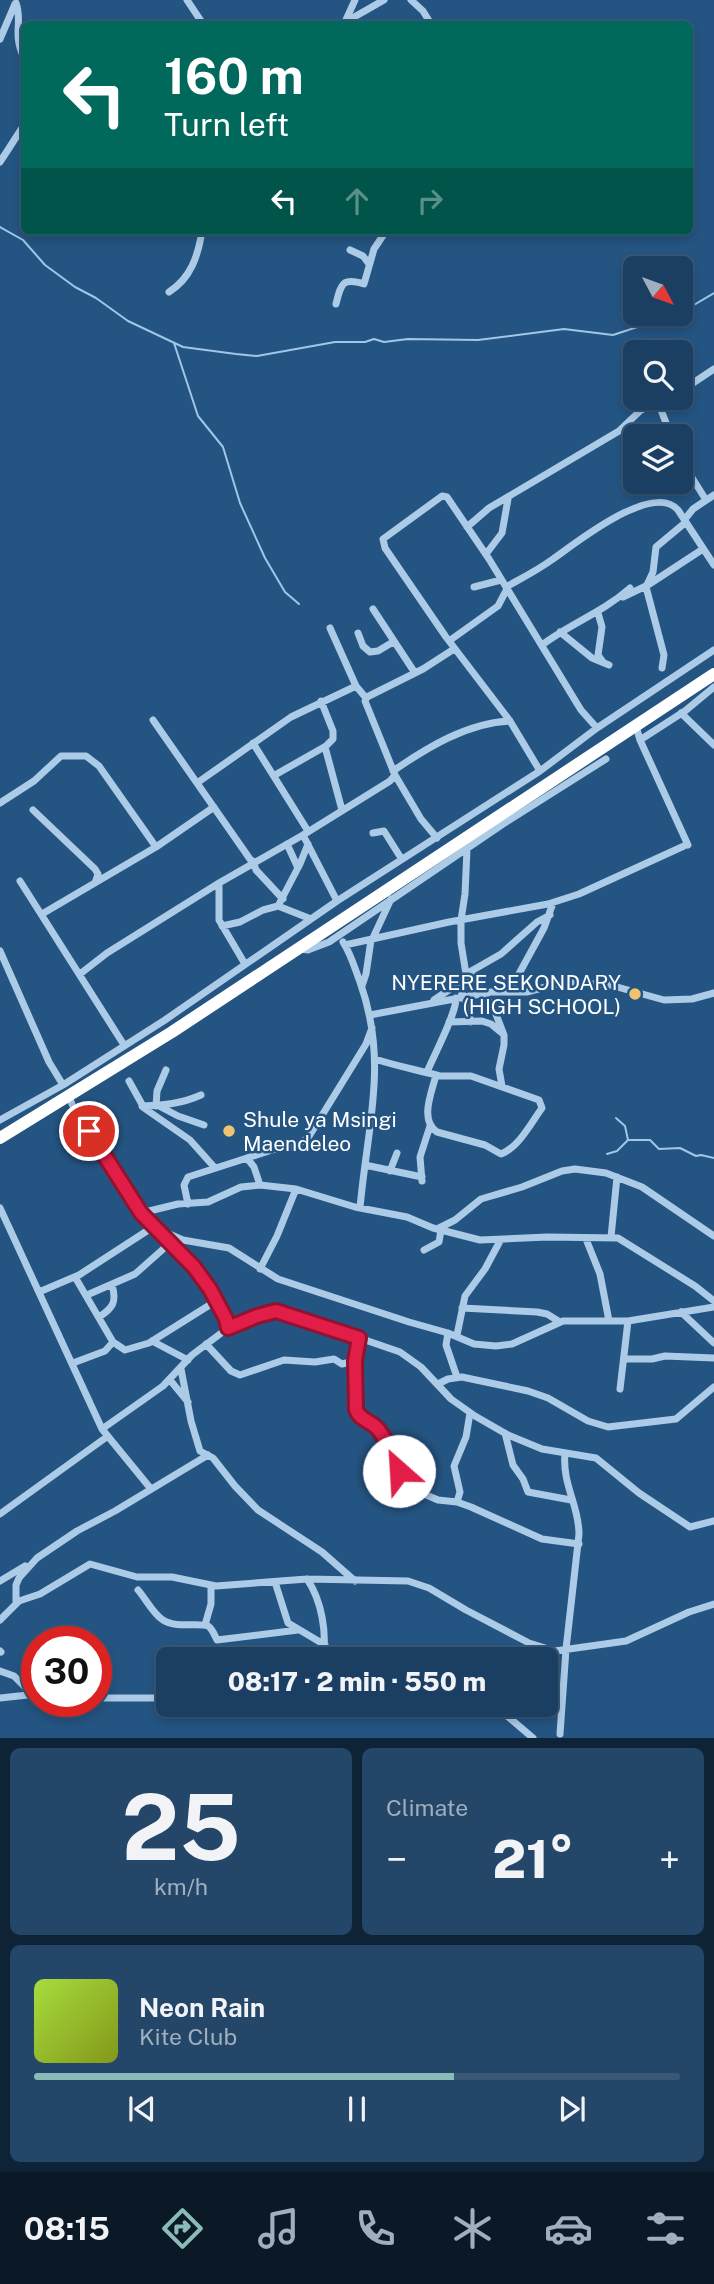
<!DOCTYPE html>
<meta charset="utf-8">
<style>
body{margin:0;font-family:"Public Sans",sans-serif;background:#244668;color:#f1f3f6;height:100vh;display:flex;flex-direction:column;font-size:26px;white-space:nowrap}
*{box-sizing:border-box;margin:0}
p{font-size:23px;color:#a0afbe}
.icon{flex:none;width:38px;height:38px;fill:none;stroke:currentColor;stroke-width:2;stroke-linecap:round;stroke-linejoin:round}
.map{position:relative;height:1738px;overflow:hidden}
.sheet{display:flex;flex-direction:column;gap:10px;padding:10px;background:#0f2336;flex:1}
.sheet>*{flex:none}
.hud{position:absolute;left:21px;top:21px;width:672px;height:214px;border-radius:10px;box-shadow:0 4px 10px #0003,0 0 0 2px #395877;background:#00695c;color:#fff;overflow:hidden}
.needle{width:46px;rotate:131deg}
.tools{position:absolute;left:623px;top:256px;display:grid;gap:14px}
.tools a{display:grid;place-items:center;width:70px;height:70px;border-radius:10px;background:#1b3f62;box-shadow:0 4px 10px #0003,0 0 0 2px #395877;font-size:35px}
.speed{position:absolute;left:21px;top:1626px;display:flex;gap:14px;font-size:35px;font-weight:700;text-align:center}
.speed>*{display:grid;place-content:center;width:91px;height:91px;border-radius:50%;background:#1b3f62;box-shadow:0 4px 10px #0003,0 0 0 2px #395877;line-height:1}
.speed .limit{border:10px solid #d22;background:#fff;color:#111}
.pin{position:absolute;display:grid;place-items:center;width:60px;height:60px;color:#fff;margin:-30px;border:4px solid #fff;border-radius:50%;box-shadow:0 2px 7px #0007}
.me{position:absolute;width:77px;margin:-38px;rotate:334deg;stroke-linejoin:round;filter:drop-shadow(0 0 5px #0008)}
.turn{display:flex;align-items:center;gap:24px;height:147px;padding:0 28px;font-size:32px}
.turn .icon{width:91px;height:91px;stroke-width:2.5}
.turn b{display:block;font-size:49px;line-height:60px}
.lanes{display:flex;align-items:center;height:66px;padding:0 28px;background:#0003;justify-content:center;gap:35px;direction:ltr}
.lanes .off{opacity:.35}
.big{font-size:52px;font-weight:800;line-height:1.1}
.sheet .tile{flex:1;display:flex;flex-direction:column;justify-content:center;gap:10px;min-width:0;padding:0 24px;border-radius:10px;background:#244668}
.sheet .dial{align-items:center;gap:0}
.dial b{font-size:91px;line-height:1}
.song{display:flex;align-items:center;gap:21px}
.cover{width:84px;height:84px;border-radius:10px;background:linear-gradient(135deg,hsl(80 70% 55%),hsl(70 70% 35%))}
.played{height:7px;border-radius:4px;background:linear-gradient(90deg,#8bbbb9 65%,#395877 65%)}
.keys{display:flex;justify-content:space-around;direction:ltr}
.heat{display:flex;justify-content:space-between;align-items:center;font-size:38px;direction:ltr}
.sheet .tiles{flex:1;display:grid;gap:10px;grid-template-columns:1fr 1fr}
.tile:last-child{grid-column:span 2}
.trip{position:absolute;left:156px;top:1647px;width:402px;height:70px;border-radius:10px;background:#1b3f62;box-shadow:0 4px 10px #0003,0 0 0 2px #395877;font-weight:800;line-height:70px;text-align:center}
.dock{display:flex;height:112px;justify-content:space-around;align-items:center;background:#0b1927;color:#a0afbe}
.dock .icon{width:49px;height:49px}
.dock .active{color:#8bbbb9}
.dock b{font-size:32px;color:#f1f3f6}
.map>svg:first-child{display:block}
</style>
<div class="map">
<svg width="714" height="1738" viewBox="0 0 714 1738">
<rect width="100%" height="100%" fill="#245482"/>
<g fill="none" stroke-linecap="round" stroke-linejoin="round">
<path stroke="#a0c6e8" stroke-width="2" d="M0 227 23 240 45 265 75 287 96 298 128 321 183 347 236 354 257 356 335 342H365L374 339 384 342 408 339 478 340 564 329 613 335 680 313
M682 312 714 293
M174 343 198 416 223 447 240 503 265 558 285 592 299 604
M628 1140H650L659 1149 680 1148 696 1156 701 1155 714 1158
M607 1154 617 1151 628 1140 625 1126 616 1118"/>
<path stroke="#accbe7" stroke-width="7" d="M187 0 203 24
M411 0 423 11 431 24
M16 3C23 23 12 33 24 58
M345 22 355 0
M342 24 384 0
M0 39 15 4
M0 162 24 125
M350 250 363 256 369 264
M169 292C191 278 198 256 202 231
M336 304C341 284 342 277 364 284L374 249 386 231
M681 391 714 369
M658 402 671 436
M681 460 706 500
M685 519 693 509 714 495
M467 527 489 508 619 431 641 410 671 397
M486 554 502 533 508 499
M474 587 501 580
M506 587C522 578 538 570 553 559 576 543 653 481 678 510L714 565
M623 597 648 585 703 549
M373 609 415 673
M598 613 602 627 598 655 603 662
M330 628 356 686 366 698
M560 632 592 658 609 665
M358 633 363 646 370 652 378 651 393 642
M449 641 498 606 507 589
M542 645C571 623 602 613 630 588
M662 668 664 655 646 587 653 572 656 547 686 522
M681 713 714 745
M153 720 252 862
M636 726 640 740 688 845
M640 740 685 711 714 687
M253 743 308 831
M325 747 342 810
M393 771C428 747 467 723 510 721
M540 771 510 721 446 637 385 548 383 539 442 496 447 497 489 559 581 710 597 728
M275 775 326 746 333 739V731L321 701
M197 783 291 717 356 686
M0 803 34 781 61 756H86L99 766 156 847
M33 810 95 869 98 874 95 883
M373 833 384 831 401 858
M303 835 337 901
M437 838 421 819 395 775 365 701 367 697 423 669 454 649
M287 844 298 868
M253 861 256 870 283 899
M20 881 124 1045
M219 883V920L245 964
M278 906 300 864 308 844
M42 914 156 847 214 807
M222 926 240 922 263 910 278 906 311 919
M372 940 391 899
M343 942C351 954 355 969 360 982 389 1063 367 1127 360 1208
M345 945 449 922 548 904 579 894 684 846
M300 949 308 950 329 942 503 824 606 759
M0 951 49 1062 63 1085
M471 971 483 994
M80 974 107 953 219 883 303 835 390 781 395 775
M466 974 501 954 537 922 550 915
M362 986 366 974 371 940
M509 992 544 928 553 903
M481 994 492 1004 504 1035V1045L499 1069 502 1086
M461 997 466 974 461 943V920L465 894 467 849
M464 997 471 1022
M434 1000 465 979
M370 1015 491 992H527L564 982 610 985 664 1000 692 999 714 993
M449 1022 482 1021 491 1024 502 1033
M375 1059C396 1066 418 1070 440 1076H471L539 1100 542 1108C531 1123 519 1147 501 1154L485 1145 437 1132C419 1120 432 1092 436 1075
M427 1072C434 1055 457 1012 456 998
M129 1081 144 1108 190 1140 215 1168
M69 1097 77 1116 153 1227 183 1240 229 1248 278 1279 409 1322 448 1333 474 1344 496 1346 512 1344 563 1321H628L714 1307
M142 1106C164 1105 181 1104 201 1095
M156 1106 157 1091 166 1070
M159 1106 178 1116 204 1125
M0 1120 63 1085 165 1020 337 901 540 771 597 728 714 650
M247 1158 254 1167 260 1185
M365 1165 422 1177
M390 1171 397 1153
M422 1181 420 1157 430 1126
M188 1204 184 1185 188 1177 275 1149 293 1147 308 1138 366 1044 372 1028
M0 1208 102 1429 151 1489
M141 1213 178 1204 208 1202 241 1187 260 1185 296 1189 355 1207 407 1217 433 1228 480 1240 547 1237 618 1238 695 1286 714 1301
M437 1229 455 1220 481 1199 522 1187 562 1171 575 1169 606 1173 642 1187 714 1236
M160 1230C169 1243 181 1252 191 1264 207 1281 223 1305 228 1328
M611 1237 617 1177
M586 1239 600 1274 609 1321
M424 1250 439 1242 441 1230
M260 1269 277 1236 296 1189
M75 1277 113 1342 125 1350 149 1343 216 1301
M39 1292 79 1275 153 1227
M87 1295 135 1274 170 1243
M462 1308 537 1312 547 1314 560 1322
M681 1312 714 1343
M99 1317C113 1308 117 1302 112 1285
M448 1333 446 1345 457 1377
M457 1335 465 1296 485 1269 500 1241
M359 1338 355 1361 356 1411 359 1417 380 1432 398 1462 401 1475 424 1494 438 1500 457 1502 471 1507 542 1539 579 1544
M152 1341 188 1360
M206 1344 231 1371 240 1375 284 1360 315 1362 334 1359 342 1364 355 1361
M624 1359H652L665 1356 714 1358
M73 1363 105 1351 113 1342
M181 1369 191 1421 200 1451 213 1458 235 1486 258 1510 322 1552 355 1581
M170 1380 188 1402
M438 1384 448 1379 462 1377 528 1391 548 1398 588 1421 608 1427 676 1419 714 1387
M620 1389 628 1321
M102 1429 163 1386 192 1355 228 1328 271 1311 284 1312 400 1352 421 1367 451 1399 475 1416 508 1435 542 1449 596 1458 639 1493 690 1527 714 1521
M505 1433 513 1465 523 1479 528 1492 571 1500
M457 1502 460 1492 454 1466 466 1437 470 1413
M0 1514 108 1436
M307 1579C322 1601 327 1633 323 1659
M0 1581 25 1566
M275 1582 288 1623 325 1645
M138 1590C146 1599 153 1614 163 1620 177 1629 198 1622 208 1626 212 1628 215 1636 217 1640L298 1630
M16 1603V1585L19 1578 37 1558 77 1531 115 1511 208 1455
M0 1620 19 1601 40 1594 90 1564 137 1577H172L216 1586 307 1579 408 1581 429 1588 466 1610 529 1643 555 1651 626 1641 689 1612 714 1604
M205 1625 211 1604V1585
M0 1651 1 1652
M0 1671 14 1676 32 1694
M0 1698 37 1694
M96 1698H168
M478 1704 506 1715 533 1738
M560 1734 566 1649 579 1534C579 1505 562 1485 565 1453"/>
<path stroke="#fff" stroke-width="12" d="M0 1138 172 1032 714 674"/>
</g>
<g fill="none" stroke-linecap="round" stroke-linejoin="round">
<g stroke="#92132f" stroke-width="18">
<path id="route" d="M89 1131 141 1213 194 1267 210 1289 226 1319 228 1328 257 1316 276 1311 359 1338 355 1361 356 1410C360 1420 371 1421 378 1429 384 1437 399 1462 399 1471"/>
</g>
<use href="#route" stroke="#e11d48" stroke-width="12"/>
</g>
<g fill="#f1c370" stroke="#245482" stroke-width="2.5">
<circle cx="635" cy="994" r="7"/>
<circle cx="229" cy="1131" r="7"/>
</g>
<g text-anchor="middle" dominant-baseline="central" stroke-width="5" stroke-linejoin="round" paint-order="stroke">
<g font-size="21" fill="#fff" stroke="#245482" text-anchor="end">
<text x="621" y="982">NYERERE SEKONDARY<tspan x="621" dy="24">(HIGH SCHOOL)</tspan></text>
<text x="243" y="1119" text-anchor="start">Shule ya Msingi<tspan x="243" dy="24">Maendeleo</tspan></text>
</g>
</g>
</svg>
<div class="tools">
<a><svg class="needle" viewBox="-14 -14 28 28"><path d="M0-13l5 13h-10z" fill="#e53935"/><path d="M0 13l5-13h-10z" fill="#a0afbe"/></svg></a>
<a><svg class="icon" aria-label="search" viewBox="0 0 24 24"><circle cx="10" cy="10" r="6"/><path d="M15 15l6 6"/></svg></a>
<a><svg class="icon" aria-label="layers" viewBox="0 0 24 24"><path d="M12 4l9 5-9 5-9-5zM3 14l9 5 9-5"/></svg></a>
</div>
<div class="speed"><div class="limit">30</div></div>
<div class="pin" style="left:89px;top:1131px;background:#d93025"><svg class="icon" aria-label="arrive" viewBox="0 0 24 24"><path d="M6 21V4h12l-3 4 3 4H6"/></svg></div>
<svg class="me" style="left:399px;top:1471px" viewBox="-20 -20 40 40"><circle r="19" fill="#fff"/><path d="M0-13L10 11 0 6-10 11z" fill="#e11d48"/></svg>
<div class="trip">08:17 · 2 min · 550 m</div>
<div class="hud">
<div class="turn"><svg class="icon" aria-label="left" viewBox="0 0 24 24"><path d="M17 20v-9H6M10 6l-5 5 5 5"/></svg><div><b>160 m</b>Turn left</div></div>
<div class="lanes"><svg class="icon" aria-label="left" viewBox="0 0 24 24"><path d="M17 20v-9H6M10 6l-5 5 5 5"/></svg><svg class="icon off" aria-label="ahead" viewBox="0 0 24 24"><path d="M12 20V5M6 11l6-6 6 6"/></svg><svg class="icon off" aria-label="right" viewBox="0 0 24 24"><path d="M7 20v-9h11M14 6l5 5-5 5"/></svg></div>
</div>
</div>
<section class="sheet">
<div class="tiles">
<div class="tile dial"><b>25</b><p>km/h</p></div>
<div class="tile"><p>Climate</p>
<div class="heat"><a>−</a><b class="big">21°</b><a>+</a></div>
</div>
<div class="tile">
<div class="song"><i class="cover"></i><div><b>Neon Rain</b><p>Kite Club</p></div></div>
<div class="played"></div>
<div class="keys"><svg class="icon" aria-label="previous" viewBox="0 0 24 24"><path d="M18 5L8 12l10 7zM5 5v14"/></svg><svg class="icon" aria-label="pause" viewBox="0 0 24 24"><path d="M8 5v14M16 5v14"/></svg><svg class="icon" aria-label="next" viewBox="0 0 24 24"><path d="M6 5l10 7-10 7zM19 5v14"/></svg></div>
</div>
</div>
</section>
<nav class="dock">
<b>08:15</b>
<svg class="icon active" aria-label="directions" viewBox="0 0 24 24"><path d="M12 3l9 9-9 9-9-9zM9 14v-3h6M13 9l2 2-2 2"/></svg>
<svg class="icon" aria-label="music" viewBox="0 0 24 24"><path d="M9 18V5l10-2v13"/><circle cx="6" cy="18" r="3"/><circle cx="16" cy="16" r="3"/></svg>
<svg class="icon" aria-label="phone" viewBox="0 0 24 24"><path d="M5 4h4l2 5-3 2q2 4 5 5l2-3 5 2v4C11 20 4 13 5 4z"/></svg>
<svg class="icon" aria-label="climate" viewBox="0 0 24 24"><path d="M12 3v18M4 7l16 10M4 17L20 7"/></svg>
<svg class="icon" aria-label="car" viewBox="0 0 24 24"><path d="M5 17H2v-5l4-1 3-4h7l3 4 3 1v5h-3M9 17h6M6 11h13"/><circle cx="7" cy="17" r="2"/><circle cx="17" cy="17" r="2"/></svg>
<svg class="icon" aria-label="filters" viewBox="0 0 24 24"><path d="M4 7h16M4 17h16"/><circle cx="9" cy="7" r="2"/><circle cx="15" cy="17" r="2"/></svg>
</nav>
